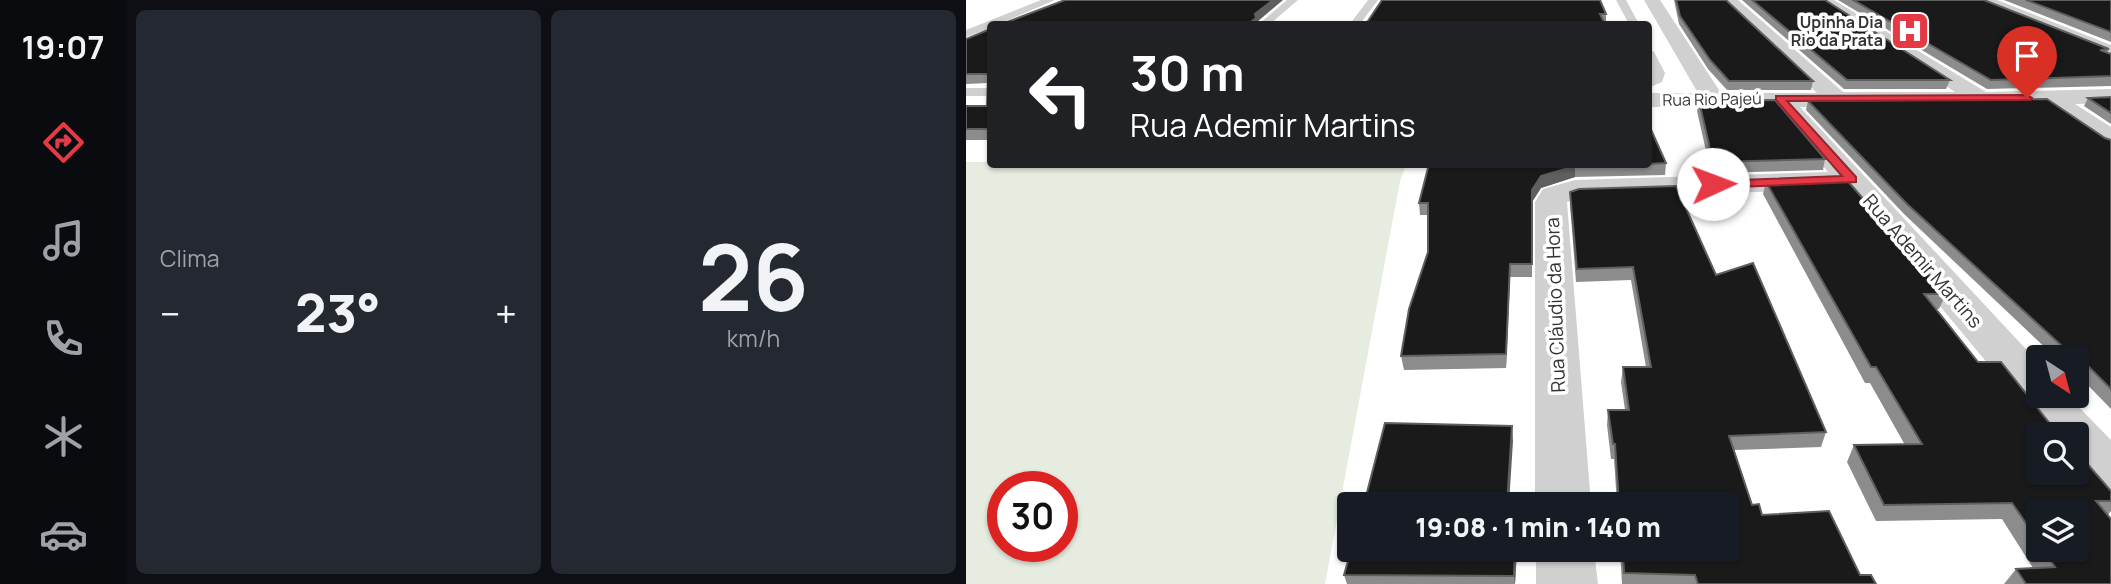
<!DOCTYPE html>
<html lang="pt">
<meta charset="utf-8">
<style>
body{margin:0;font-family:Manrope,sans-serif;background:#242831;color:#f1f3f6;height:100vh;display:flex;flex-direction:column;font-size:26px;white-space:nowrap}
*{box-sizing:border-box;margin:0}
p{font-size:23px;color:#9ea1a6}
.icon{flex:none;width:38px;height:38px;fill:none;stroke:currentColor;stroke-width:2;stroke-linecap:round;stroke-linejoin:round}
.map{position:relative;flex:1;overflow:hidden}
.sheet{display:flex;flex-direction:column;gap:10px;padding:10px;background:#0d0f14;width:840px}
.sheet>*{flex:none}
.banner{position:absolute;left:21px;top:21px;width:665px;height:147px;border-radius:7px;box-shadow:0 2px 5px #0004;background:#202124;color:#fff;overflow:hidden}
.needle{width:46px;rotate:144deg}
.buttons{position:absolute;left:1060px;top:345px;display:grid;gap:14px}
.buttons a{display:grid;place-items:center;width:63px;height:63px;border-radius:7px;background:#171b24;box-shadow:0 2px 5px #0004;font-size:35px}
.speed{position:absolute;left:21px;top:471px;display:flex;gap:14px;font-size:35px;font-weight:700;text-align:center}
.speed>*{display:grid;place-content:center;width:91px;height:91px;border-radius:50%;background:#171b24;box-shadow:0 2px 5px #0004;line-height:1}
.speed .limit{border:10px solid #d22;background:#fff;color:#111}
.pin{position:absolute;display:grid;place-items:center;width:60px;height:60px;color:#fff;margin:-72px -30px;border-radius:50% 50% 50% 0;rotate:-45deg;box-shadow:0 0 7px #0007}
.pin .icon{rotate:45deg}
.me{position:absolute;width:77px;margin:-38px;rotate:88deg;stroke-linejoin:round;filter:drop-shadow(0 0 5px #0008)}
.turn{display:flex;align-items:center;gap:24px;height:147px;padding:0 28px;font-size:32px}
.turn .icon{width:91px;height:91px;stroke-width:2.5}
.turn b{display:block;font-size:49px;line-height:60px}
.big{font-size:52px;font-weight:800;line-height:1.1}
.sheet .widget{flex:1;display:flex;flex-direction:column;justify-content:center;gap:10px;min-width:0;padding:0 24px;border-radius:10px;background:#242831}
.sheet .dial{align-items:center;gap:0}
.dial b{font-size:91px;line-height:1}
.heat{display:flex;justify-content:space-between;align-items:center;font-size:38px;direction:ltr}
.sheet .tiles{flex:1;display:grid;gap:10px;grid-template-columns:repeat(2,1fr)}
.trip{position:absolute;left:371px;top:492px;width:402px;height:70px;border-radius:7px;background:#171b24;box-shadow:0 2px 5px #0004;font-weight:800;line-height:70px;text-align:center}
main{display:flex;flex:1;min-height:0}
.tab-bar{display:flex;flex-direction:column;width:126px;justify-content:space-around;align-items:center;background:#090b0e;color:#9ea1a6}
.tab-bar .icon{width:49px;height:49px}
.tab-bar .on{color:#e63946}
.tab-bar b{font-size:32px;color:#f1f3f6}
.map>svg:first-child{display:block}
</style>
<main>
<nav class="tab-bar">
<b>19:07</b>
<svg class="icon on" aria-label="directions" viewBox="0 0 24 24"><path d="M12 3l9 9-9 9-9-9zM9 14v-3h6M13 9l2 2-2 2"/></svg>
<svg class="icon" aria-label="music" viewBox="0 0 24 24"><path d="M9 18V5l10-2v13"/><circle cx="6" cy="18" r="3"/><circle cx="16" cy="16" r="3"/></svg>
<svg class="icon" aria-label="phone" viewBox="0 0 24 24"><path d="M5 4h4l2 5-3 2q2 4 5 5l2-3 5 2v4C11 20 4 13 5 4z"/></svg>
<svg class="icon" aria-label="climate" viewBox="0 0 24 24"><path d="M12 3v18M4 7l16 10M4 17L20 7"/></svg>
<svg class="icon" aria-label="car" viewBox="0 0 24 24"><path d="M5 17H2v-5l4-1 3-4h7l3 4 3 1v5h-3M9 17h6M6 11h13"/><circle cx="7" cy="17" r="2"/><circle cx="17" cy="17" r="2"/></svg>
</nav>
<section class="sheet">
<div class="tiles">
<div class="widget"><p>Clima</p>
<div class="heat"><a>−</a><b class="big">23°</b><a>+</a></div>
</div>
<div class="widget dial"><b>26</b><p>km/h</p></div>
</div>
</section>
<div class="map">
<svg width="1145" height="584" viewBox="0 0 1145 584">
<rect width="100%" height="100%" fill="#fff"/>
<path fill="#e6ecdf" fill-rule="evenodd" d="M0 162H24V164L440 165 434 181 359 584H0ZM37 486H96V546H37Z"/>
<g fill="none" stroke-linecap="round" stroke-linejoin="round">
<path fill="#d0d0d0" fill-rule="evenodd" d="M75 0H89L33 24H24V28L0 37V30Z
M321 0H332L304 24H293Z
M402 0H412L394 24H384Z
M650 0H660L673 24H663Z
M682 48 688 52 699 73 696 82 682 88 685 73Z
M0 88H24V96H0Z"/>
<path fill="#d0d0d0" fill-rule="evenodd" d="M678 0H694L755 93H851L755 0H772L877 92H989L849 0H868L1020 92 1145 89V103L1109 104 1145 127V147L1136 145 1078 104 834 107 1073 363V396H1102L1145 440V496C1108 484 1111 469 1111 434H1080L877 189 612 198 601 202 625 504H569V202L577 189 609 180 862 172 808 107H682V93H732Z
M1009 0H1031L1145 45V58L1012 3Z
M570 550H628L632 584H570Z"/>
</g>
<path fill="#8c8c8c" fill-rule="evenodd" d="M708 0H760L847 81 845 90H761L742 69 713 24Z
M776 0H859L984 80 980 89H878Z
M872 0H1018L1143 49 1141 52 1145 54V86L1021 89Z
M1038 0H1145V42Z
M640 14V21L400 24Z
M24 29V140H0V106H21L22 83 0 84V39Z
M1145 97V124L1118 106 1122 98Z
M733 101 859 159 857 170 745 173 731 111Z
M842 101 1145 140V409L1111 374V357H1089L938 214 840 110Z
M682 123 700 163 699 175 609 177 575 188 566 202V277H544L540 368 438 370 435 356 462 252V215H454L453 203 463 164H682Z
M752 180 771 195 751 205 750 196Z
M800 182 980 294 973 309H969L1012 362 1073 434 1145 491V511L1142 515 1145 584H1038L1050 569 1067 568 1036 519 910 521 881 462 888 445H939L904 383H899L797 194ZM1073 511 1111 550H1073Z
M604 192 750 275 860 432 855 447 768 450 786 505 796 515 910 584H656L654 550H761V504H651L648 459H645L641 425 642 410H659L655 382 657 367H680L665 280 610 282 604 204Z
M385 550H551L549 584H381L378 575Z"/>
<path fill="#5f5f5f" d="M307 0H317L291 22V24H282L289 14Z
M609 166V177L575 188 566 202V277V190L575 176Z
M774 180 771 195 751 205 754 189Z
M544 264V277L540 368V354Z
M546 426 547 441 543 504H541Z
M549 550H551L549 584 548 576Z"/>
<path fill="#1a1a1a" stroke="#5f5f5f" stroke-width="2" d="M99 0H307L289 14 290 18 282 24H36Z
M416 0H634L640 14H634L639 24H400Z
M710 0H760L847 81H763L744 60 714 16Z
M786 0H859L984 80H881Z
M887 0H1018L1143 49 1134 50 1145 54V76L1025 80Z
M1060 0H1145V32Z
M24 29V74H0V39Z
M24 77V129H0V106H21L22 78Z
M1145 97V113L1122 98Z
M1081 99 1139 138 1145 140V389L1116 360H1111V357H1108L941 204 842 101Z
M809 100 859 159 747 162 733 101Z
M682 123 700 163 682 164Z
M463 164H657L609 166 575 176 566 190V264H544L540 354 435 356 443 309 462 252V203H453Z
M880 179 980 294H958L1012 362H1035L1092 434H1073V472H1111V452L1145 491V501H1130L1145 519V584H1060L1050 569 1089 567 1078 550H1111V511H1073V542L1046 503 918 505 888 445 956 444 910 367H905L800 182Z
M752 180H774L754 189Z
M710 186 750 275 787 263 860 432 763 436 786 505 793 504 796 515 863 511 894 575H905L910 584H732L729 575 658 573 657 550H761V504H653L649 444H647L642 410H663L657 367H685L667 267 611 269 604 192 613 189Z
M419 423 546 426 541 504H398Z
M385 550H549L548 576 378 575Z"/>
<path fill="#e63946" stroke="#96252e" stroke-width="2" d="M1061 95 1066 98 1065 100 821 101 890 177V182L747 188 741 184 747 181 876 176 810 100V96Z"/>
<defs>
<g id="hospital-square" transform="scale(2.0125)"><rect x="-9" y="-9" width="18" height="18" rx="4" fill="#e63946" stroke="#fff"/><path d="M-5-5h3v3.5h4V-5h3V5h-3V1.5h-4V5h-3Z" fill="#fff"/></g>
</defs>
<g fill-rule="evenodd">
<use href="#hospital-square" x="944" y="31"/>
</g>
<g text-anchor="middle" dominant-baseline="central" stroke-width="7" stroke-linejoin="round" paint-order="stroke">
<g font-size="16" font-weight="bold" fill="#333" stroke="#fff" text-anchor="end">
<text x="917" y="22">Upinha Dia<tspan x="917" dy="18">Rio da Prata</tspan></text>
</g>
<g font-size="16" fill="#333" stroke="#fff">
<text transform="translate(746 99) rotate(-1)">Rua Rio Pajeú</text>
</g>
<g font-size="19" fill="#333" stroke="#fff">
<text transform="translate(957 261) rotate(49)">Rua Ademir Martins</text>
<text transform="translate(589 305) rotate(-92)">Rua Cláudio da Hora</text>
</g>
</g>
</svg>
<div class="buttons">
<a><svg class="needle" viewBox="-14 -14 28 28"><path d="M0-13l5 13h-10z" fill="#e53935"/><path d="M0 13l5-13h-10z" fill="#9ea1a6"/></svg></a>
<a><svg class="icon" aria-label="search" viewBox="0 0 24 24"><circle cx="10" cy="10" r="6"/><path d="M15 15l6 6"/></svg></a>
<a><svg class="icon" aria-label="layers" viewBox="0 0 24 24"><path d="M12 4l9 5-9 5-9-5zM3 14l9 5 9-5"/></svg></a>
</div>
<div class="speed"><div class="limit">30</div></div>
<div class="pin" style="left:1061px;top:98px;background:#d93025"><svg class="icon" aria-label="arrive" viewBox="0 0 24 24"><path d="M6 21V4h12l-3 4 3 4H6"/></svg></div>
<svg class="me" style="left:747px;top:184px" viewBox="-20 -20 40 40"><circle r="19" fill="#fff"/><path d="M0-13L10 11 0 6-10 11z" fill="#e63946"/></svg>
<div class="trip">19:08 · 1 min · 140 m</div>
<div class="banner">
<div class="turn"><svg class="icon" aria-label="left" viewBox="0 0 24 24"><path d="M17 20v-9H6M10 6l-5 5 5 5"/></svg><div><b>30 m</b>Rua Ademir Martins</div></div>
</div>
</div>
</main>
